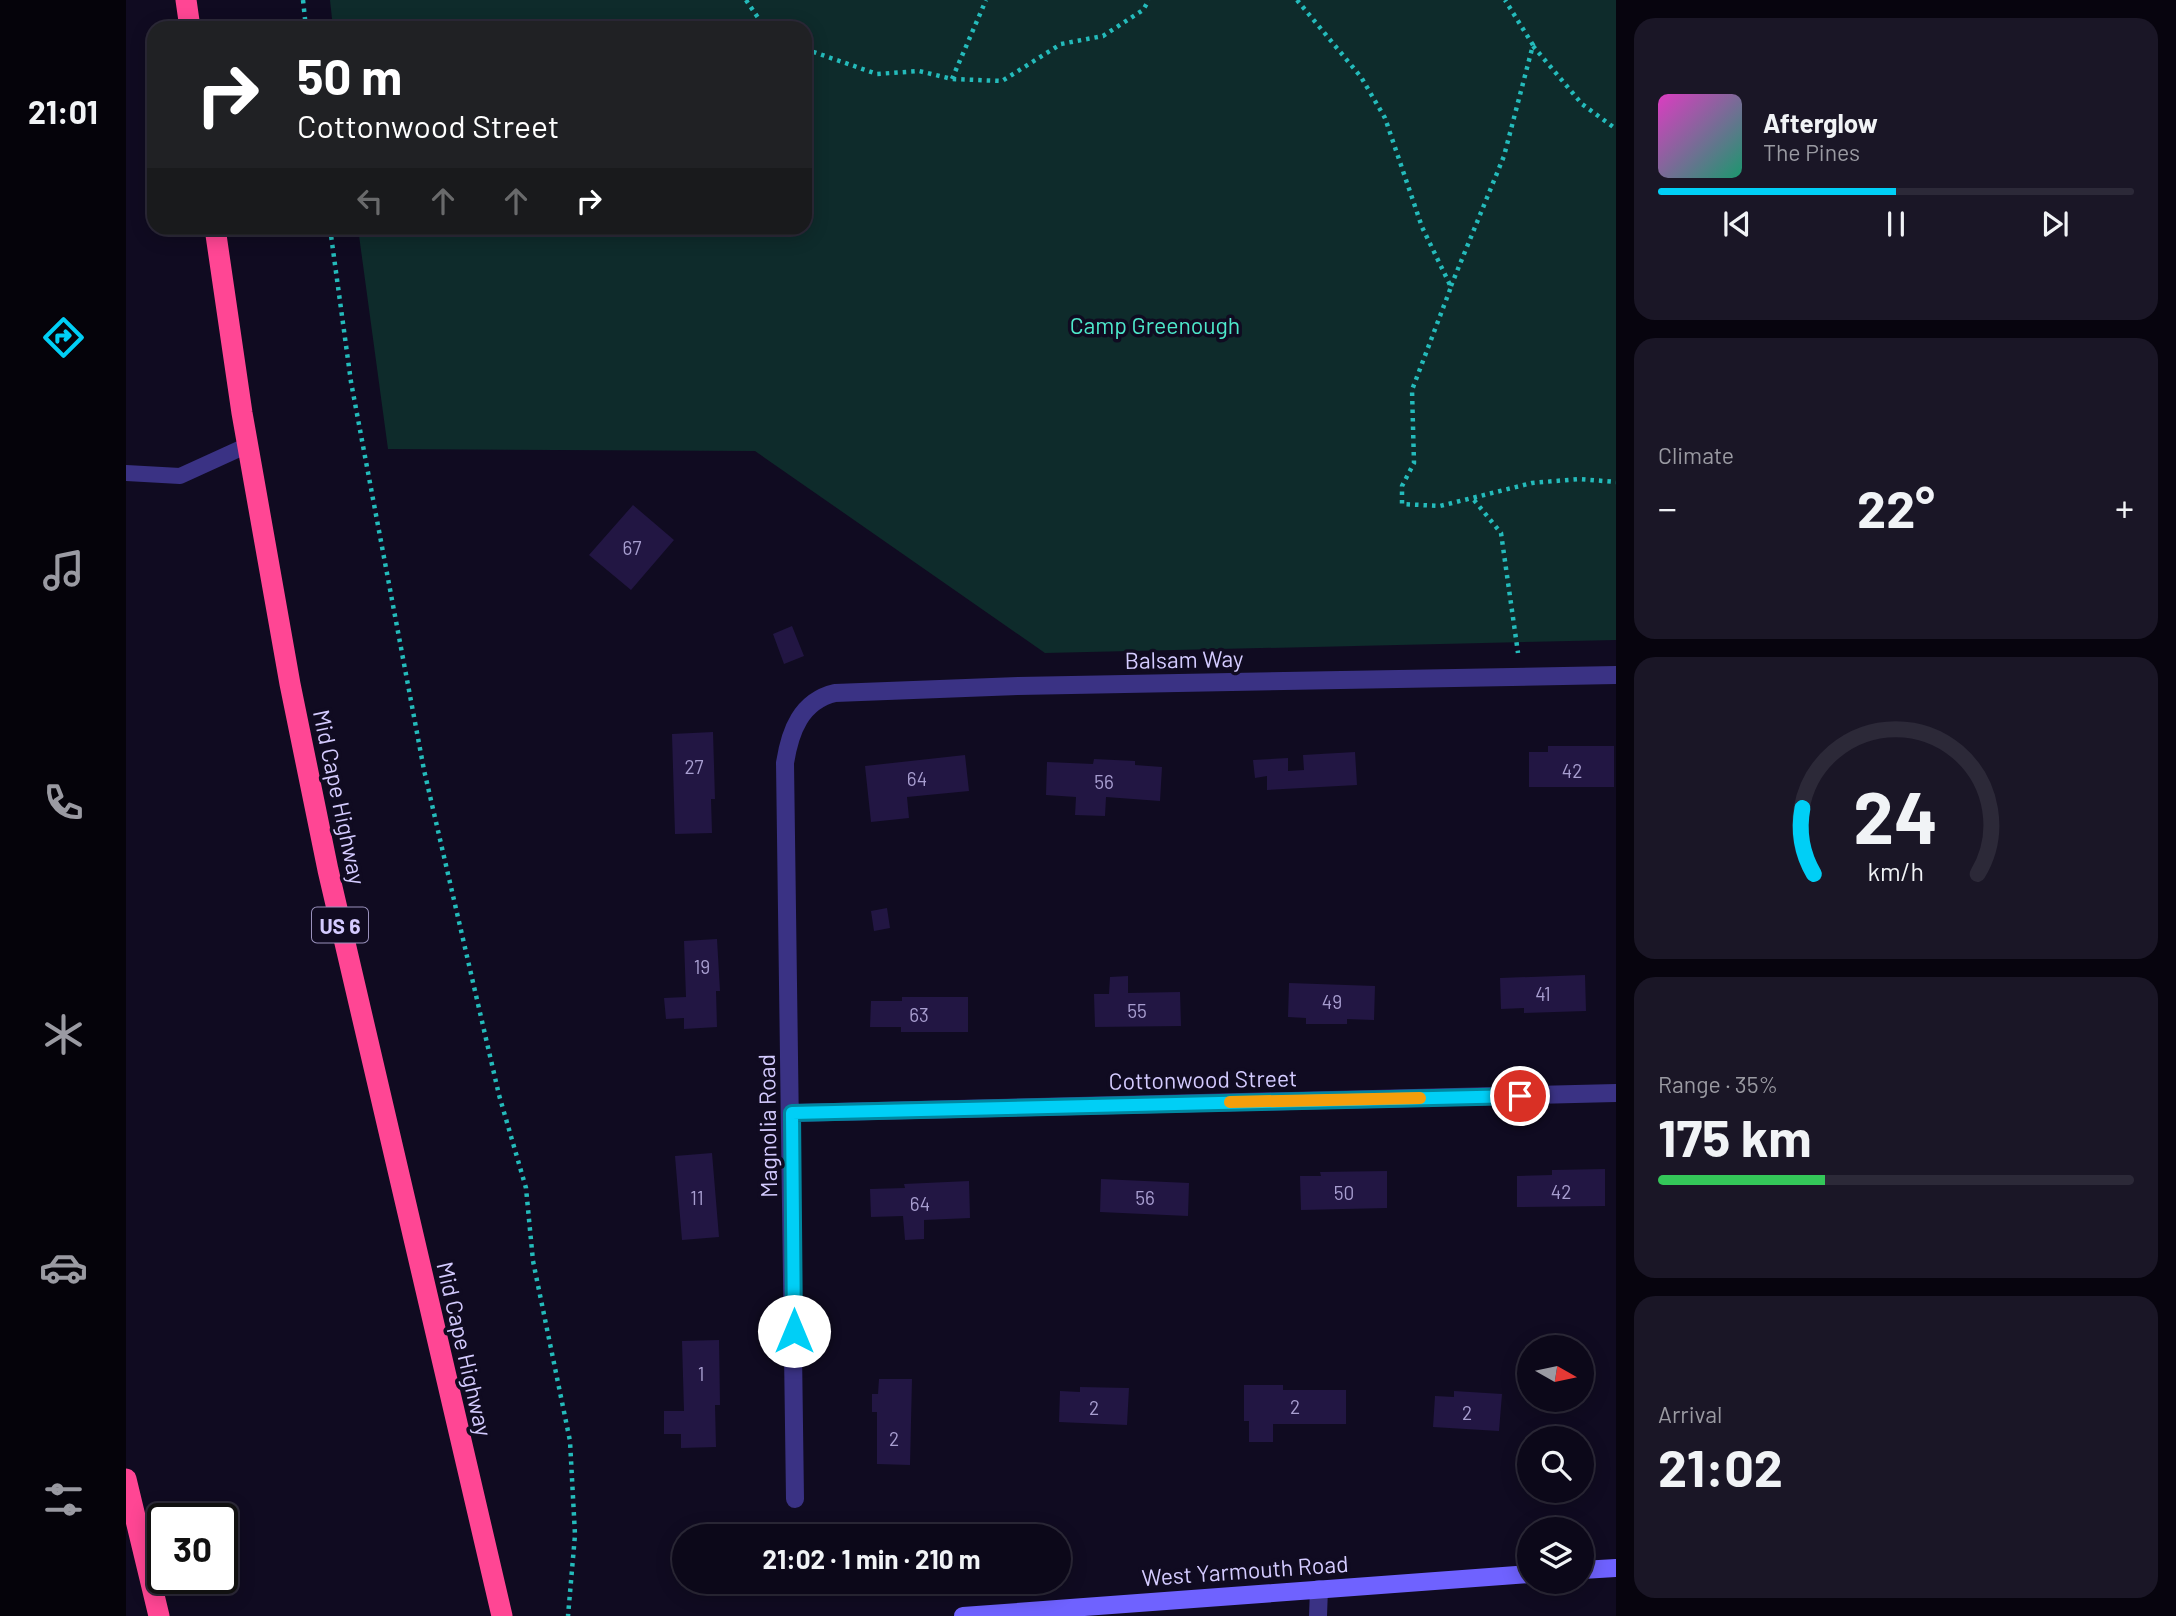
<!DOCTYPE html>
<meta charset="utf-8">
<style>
body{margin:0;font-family:Barlow,sans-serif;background:#1a1626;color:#f1f3f6;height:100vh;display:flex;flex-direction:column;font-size:26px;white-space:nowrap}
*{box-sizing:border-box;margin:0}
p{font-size:23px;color:#9a9aa2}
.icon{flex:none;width:38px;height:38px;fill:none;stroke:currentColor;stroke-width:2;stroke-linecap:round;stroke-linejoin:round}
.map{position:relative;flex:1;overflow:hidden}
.sheet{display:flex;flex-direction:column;gap:18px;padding:18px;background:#07040e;width:560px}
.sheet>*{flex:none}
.hud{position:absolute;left:21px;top:21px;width:665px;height:214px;border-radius:21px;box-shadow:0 4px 18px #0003,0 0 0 2px #2c2938;background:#202124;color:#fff;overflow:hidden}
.needle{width:46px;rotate:99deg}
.fabs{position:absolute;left:1391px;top:1335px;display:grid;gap:14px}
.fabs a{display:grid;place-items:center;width:77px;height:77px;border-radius:50%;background:#0c0819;box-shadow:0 4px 18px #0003,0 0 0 2px #2c2938;font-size:35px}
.speed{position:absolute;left:21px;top:1503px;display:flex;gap:14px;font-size:35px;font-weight:700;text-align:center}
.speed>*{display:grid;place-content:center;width:91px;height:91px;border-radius:50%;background:#0c0819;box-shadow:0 4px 18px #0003,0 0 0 2px #2c2938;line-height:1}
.speed .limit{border:4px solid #111;border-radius:10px;background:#fff;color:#111}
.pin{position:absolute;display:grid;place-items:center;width:60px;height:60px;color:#fff;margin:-30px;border:4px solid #fff;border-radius:50%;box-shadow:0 2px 7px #0007}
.me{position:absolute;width:77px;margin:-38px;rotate:0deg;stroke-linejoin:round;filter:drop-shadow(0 0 5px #0008)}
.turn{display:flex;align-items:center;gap:24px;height:147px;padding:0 35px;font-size:32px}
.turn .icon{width:91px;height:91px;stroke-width:2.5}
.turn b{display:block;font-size:49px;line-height:60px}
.lanes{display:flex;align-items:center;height:66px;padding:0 35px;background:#0003;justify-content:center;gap:35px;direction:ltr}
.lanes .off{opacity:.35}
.big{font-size:52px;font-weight:700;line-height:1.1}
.sheet .widget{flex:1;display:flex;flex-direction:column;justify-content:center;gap:10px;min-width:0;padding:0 24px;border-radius:21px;background:#1a1626}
.sheet .dial{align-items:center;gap:0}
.dial svg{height:182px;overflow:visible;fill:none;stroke:#2c2938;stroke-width:7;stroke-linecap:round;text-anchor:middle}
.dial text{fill:#f1f3f6;stroke:none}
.song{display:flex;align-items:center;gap:21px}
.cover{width:84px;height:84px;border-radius:10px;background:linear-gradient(135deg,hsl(310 70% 55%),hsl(160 70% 35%))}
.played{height:7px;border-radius:4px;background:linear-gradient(90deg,#00cff6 50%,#2c2938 50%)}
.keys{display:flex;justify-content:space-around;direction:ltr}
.heat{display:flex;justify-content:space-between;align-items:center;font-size:38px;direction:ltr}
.charge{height:10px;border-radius:5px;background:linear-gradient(90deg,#34c759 35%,#2c2938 0)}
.trip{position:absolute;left:546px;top:1524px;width:399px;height:70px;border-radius:35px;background:#0c0819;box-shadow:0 4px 18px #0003,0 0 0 2px #2c2938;font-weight:700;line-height:70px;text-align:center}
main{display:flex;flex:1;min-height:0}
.menu{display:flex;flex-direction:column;width:126px;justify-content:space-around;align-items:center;background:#05030a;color:#9a9aa2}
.menu .icon{width:49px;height:49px}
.menu .current{color:#00cff6}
.menu b{font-size:32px;color:#f1f3f6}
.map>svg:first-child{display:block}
</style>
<main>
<nav class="menu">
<b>21:01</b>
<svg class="icon current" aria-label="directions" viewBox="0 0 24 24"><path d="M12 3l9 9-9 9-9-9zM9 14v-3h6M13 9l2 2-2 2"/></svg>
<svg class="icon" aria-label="music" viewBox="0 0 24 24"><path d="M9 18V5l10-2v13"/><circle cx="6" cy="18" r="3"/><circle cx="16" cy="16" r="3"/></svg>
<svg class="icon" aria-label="phone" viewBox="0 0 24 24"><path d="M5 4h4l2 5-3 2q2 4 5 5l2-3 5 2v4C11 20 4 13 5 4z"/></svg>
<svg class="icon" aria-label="climate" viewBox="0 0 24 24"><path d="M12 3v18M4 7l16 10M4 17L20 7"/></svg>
<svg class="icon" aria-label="car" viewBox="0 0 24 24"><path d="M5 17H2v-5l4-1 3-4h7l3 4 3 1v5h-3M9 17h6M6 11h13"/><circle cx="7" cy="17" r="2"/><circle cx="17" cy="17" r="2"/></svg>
<svg class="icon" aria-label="filters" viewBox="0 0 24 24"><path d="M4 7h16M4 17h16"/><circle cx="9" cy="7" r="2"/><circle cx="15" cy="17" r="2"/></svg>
</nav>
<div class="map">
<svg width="1490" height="1616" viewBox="0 0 1490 1616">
<rect width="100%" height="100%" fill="#100b21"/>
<path fill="#0e2b2b" d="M204 0H1490V640L919 653 629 451 262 449 232 228H679V28H207Z"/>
<path fill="#221643" d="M507 505 548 540 505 590 463 555Z
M666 626 678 656 658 664 647 634Z
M587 732 589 799H585L586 833 549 834 546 734Z
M1422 746H1488V787H1403V752H1422Z
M1229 752 1231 785 1141 790V776L1129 778 1127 760 1162 758V771L1178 770 1177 755Z
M839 755 843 791 781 797 783 818 745 822 739 766Z
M968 759 1009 761V765L1036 767 1034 801 980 797 979 816 949 815 950 797 920 795 921 762 967 764Z
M761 908 764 928 748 931 745 911Z
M591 939 594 991H590L591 1027 558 1029V1018L540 1019 538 998 560 997 558 941Z
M1459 975 1460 1011 1398 1013V1008L1375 1009 1374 978Z
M1002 976V993L1054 992 1055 1026 969 1027 968 994H983L984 977Z
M1163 983 1249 986 1248 1020 1221 1019V1024H1180V1018L1162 1017Z
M776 997H842V1032H775V1027H744L745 1001H776Z
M586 1153 593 1237 556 1240 549 1156Z
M1479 1169V1206L1391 1207V1176L1426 1175V1170Z
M1261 1171V1208L1175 1210 1174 1176H1195L1194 1172Z
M975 1179 1063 1183 1062 1216 974 1212Z
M843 1181 844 1218 798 1220V1239L779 1240 777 1216 745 1217 744 1189 779 1188 778 1184Z
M593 1340 594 1405H589L590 1447 555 1448V1434H538V1411H558L556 1341Z
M753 1379H786L784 1465 751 1464V1412H746V1394H752Z
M1118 1385H1157V1390H1220V1424H1147V1442H1123V1421H1118Z
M954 1387 1003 1388 1001 1425 933 1422 934 1391 954 1392Z
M1328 1391 1376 1394 1373 1431 1307 1427 1309 1396 1328 1397Z"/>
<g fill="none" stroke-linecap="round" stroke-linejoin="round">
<path stroke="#24bbbb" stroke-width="4.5" stroke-dasharray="3.5 5" stroke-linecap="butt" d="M177 0 180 28
M620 0 639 28
M1171 0 1235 77 1259 118 1296 227 1325 287 1286 390 1288 463 1276 486V504L1314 506 1406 483 1453 479 1490 482
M1407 46 1456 104 1490 129
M679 49 751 74 793 71 826 79 876 81 935 44 977 36 1017 10 1023 0
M826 79 860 0
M204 228 225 382 298 770 373 1095 400 1188 407 1261 444 1441 449 1535 442 1616
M1325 286 1378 156 1407 45 1379 0
M1348 500 1375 533 1392 653"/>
<path stroke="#3a3284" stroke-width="16" d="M0 473 54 476 122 445"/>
<path stroke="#3a3284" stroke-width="18" d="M666 1113 1490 1093
M669 1499 659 763C664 731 675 701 709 693L892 686 1490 675
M1192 1616 1193 1589"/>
<path stroke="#6f62ff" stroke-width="18" d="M1456 1570 1490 1568
M837 1616 1404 1574"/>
<path stroke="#ff4694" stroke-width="21" d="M60 0 64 28
M89 228 116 413 164 684 202 870 376 1616
M0 1479 33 1616"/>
</g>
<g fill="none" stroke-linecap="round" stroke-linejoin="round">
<g stroke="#0087a0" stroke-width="18">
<path id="route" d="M668 1331 666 1113 1394 1096"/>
</g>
<use href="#route" stroke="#00cff6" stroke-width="12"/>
<path stroke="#f59e0b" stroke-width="12" d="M1104 1102 1294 1098"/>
</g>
<g text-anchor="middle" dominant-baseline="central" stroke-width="7" stroke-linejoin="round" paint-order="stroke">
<g font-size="19" fill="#a89ed0">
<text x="506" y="547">67</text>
<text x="568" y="766">27</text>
<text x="1446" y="770">42</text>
<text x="791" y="778">64</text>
<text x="978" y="781">56</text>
<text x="576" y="966">19</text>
<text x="1417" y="993">41</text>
<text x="1206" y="1001">49</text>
<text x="1011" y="1010">55</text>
<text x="793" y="1014">63</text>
<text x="1435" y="1191">42</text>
<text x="1218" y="1192">50</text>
<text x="571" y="1197">11</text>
<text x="1019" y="1197">56</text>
<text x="794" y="1203">64</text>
<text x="575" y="1373">1</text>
<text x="1169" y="1406">2</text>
<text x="968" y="1407">2</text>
<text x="1341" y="1412">2</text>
<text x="768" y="1438">2</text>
</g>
<rect fill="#100b21" stroke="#9991bc" stroke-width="2" x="186" y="907.5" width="56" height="35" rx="5"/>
<g font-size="21" font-weight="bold" fill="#d4cbff">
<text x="214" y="925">US 6</text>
</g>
<g font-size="23" fill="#4ee8cb" stroke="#100b21">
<text x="1029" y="325">Camp Greenough</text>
</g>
<g font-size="23" fill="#d4cbff" stroke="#100b21">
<text transform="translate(1058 659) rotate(-1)">Balsam Way</text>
<text transform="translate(214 797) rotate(78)">Mid Cape Highway</text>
<text transform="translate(1077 1079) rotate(-1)">Cottonwood Street</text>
<text transform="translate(641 1126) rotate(-91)">Magnolia Road</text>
<text transform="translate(339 1349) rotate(77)">Mid Cape Highway</text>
<text transform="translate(1119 1570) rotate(-4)">West Yarmouth Road</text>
</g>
</g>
</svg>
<div class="fabs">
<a><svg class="needle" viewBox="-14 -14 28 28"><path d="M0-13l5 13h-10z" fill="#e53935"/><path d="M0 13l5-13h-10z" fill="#9a9aa2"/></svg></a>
<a><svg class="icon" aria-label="search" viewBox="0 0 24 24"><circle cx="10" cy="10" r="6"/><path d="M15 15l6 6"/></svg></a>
<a><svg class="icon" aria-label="layers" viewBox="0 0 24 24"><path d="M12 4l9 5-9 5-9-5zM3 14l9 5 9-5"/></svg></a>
</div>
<div class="speed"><div class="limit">30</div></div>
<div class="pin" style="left:1394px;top:1096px;background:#d93025"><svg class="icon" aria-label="arrive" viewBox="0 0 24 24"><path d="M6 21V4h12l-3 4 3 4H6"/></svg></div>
<svg class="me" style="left:668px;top:1331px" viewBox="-20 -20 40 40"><circle r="19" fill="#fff"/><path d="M0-13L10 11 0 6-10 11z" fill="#00cff6"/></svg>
<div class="trip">21:02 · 1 min · 210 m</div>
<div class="hud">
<div class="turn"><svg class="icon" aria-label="right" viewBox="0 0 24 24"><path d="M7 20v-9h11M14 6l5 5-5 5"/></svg><div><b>50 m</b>Cottonwood Street</div></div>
<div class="lanes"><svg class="icon off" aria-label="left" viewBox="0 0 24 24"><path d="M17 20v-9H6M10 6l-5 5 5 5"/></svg><svg class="icon off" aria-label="ahead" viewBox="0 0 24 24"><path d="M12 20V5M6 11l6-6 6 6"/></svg><svg class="icon off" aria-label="ahead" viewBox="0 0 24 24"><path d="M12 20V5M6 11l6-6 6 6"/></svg><svg class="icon" aria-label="right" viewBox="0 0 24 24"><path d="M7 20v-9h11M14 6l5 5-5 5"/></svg></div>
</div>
</div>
<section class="sheet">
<div class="widget">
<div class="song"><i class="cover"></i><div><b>Afterglow</b><p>The Pines</p></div></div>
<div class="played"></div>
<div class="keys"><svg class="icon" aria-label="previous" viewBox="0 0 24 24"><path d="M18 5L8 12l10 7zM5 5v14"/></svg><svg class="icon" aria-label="pause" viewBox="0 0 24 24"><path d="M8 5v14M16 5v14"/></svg><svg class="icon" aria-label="next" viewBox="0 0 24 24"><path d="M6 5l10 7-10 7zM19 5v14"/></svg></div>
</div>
<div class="widget"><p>Climate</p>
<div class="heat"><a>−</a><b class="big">22°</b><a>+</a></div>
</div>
<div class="widget dial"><svg viewBox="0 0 100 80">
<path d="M14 69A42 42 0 1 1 86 69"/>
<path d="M14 69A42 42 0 0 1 9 40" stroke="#00cff6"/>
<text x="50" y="56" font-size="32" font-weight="700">24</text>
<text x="50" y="72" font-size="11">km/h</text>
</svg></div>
<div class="widget"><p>Range · 35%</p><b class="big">175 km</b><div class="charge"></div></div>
<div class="widget"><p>Arrival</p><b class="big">21:02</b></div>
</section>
</main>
